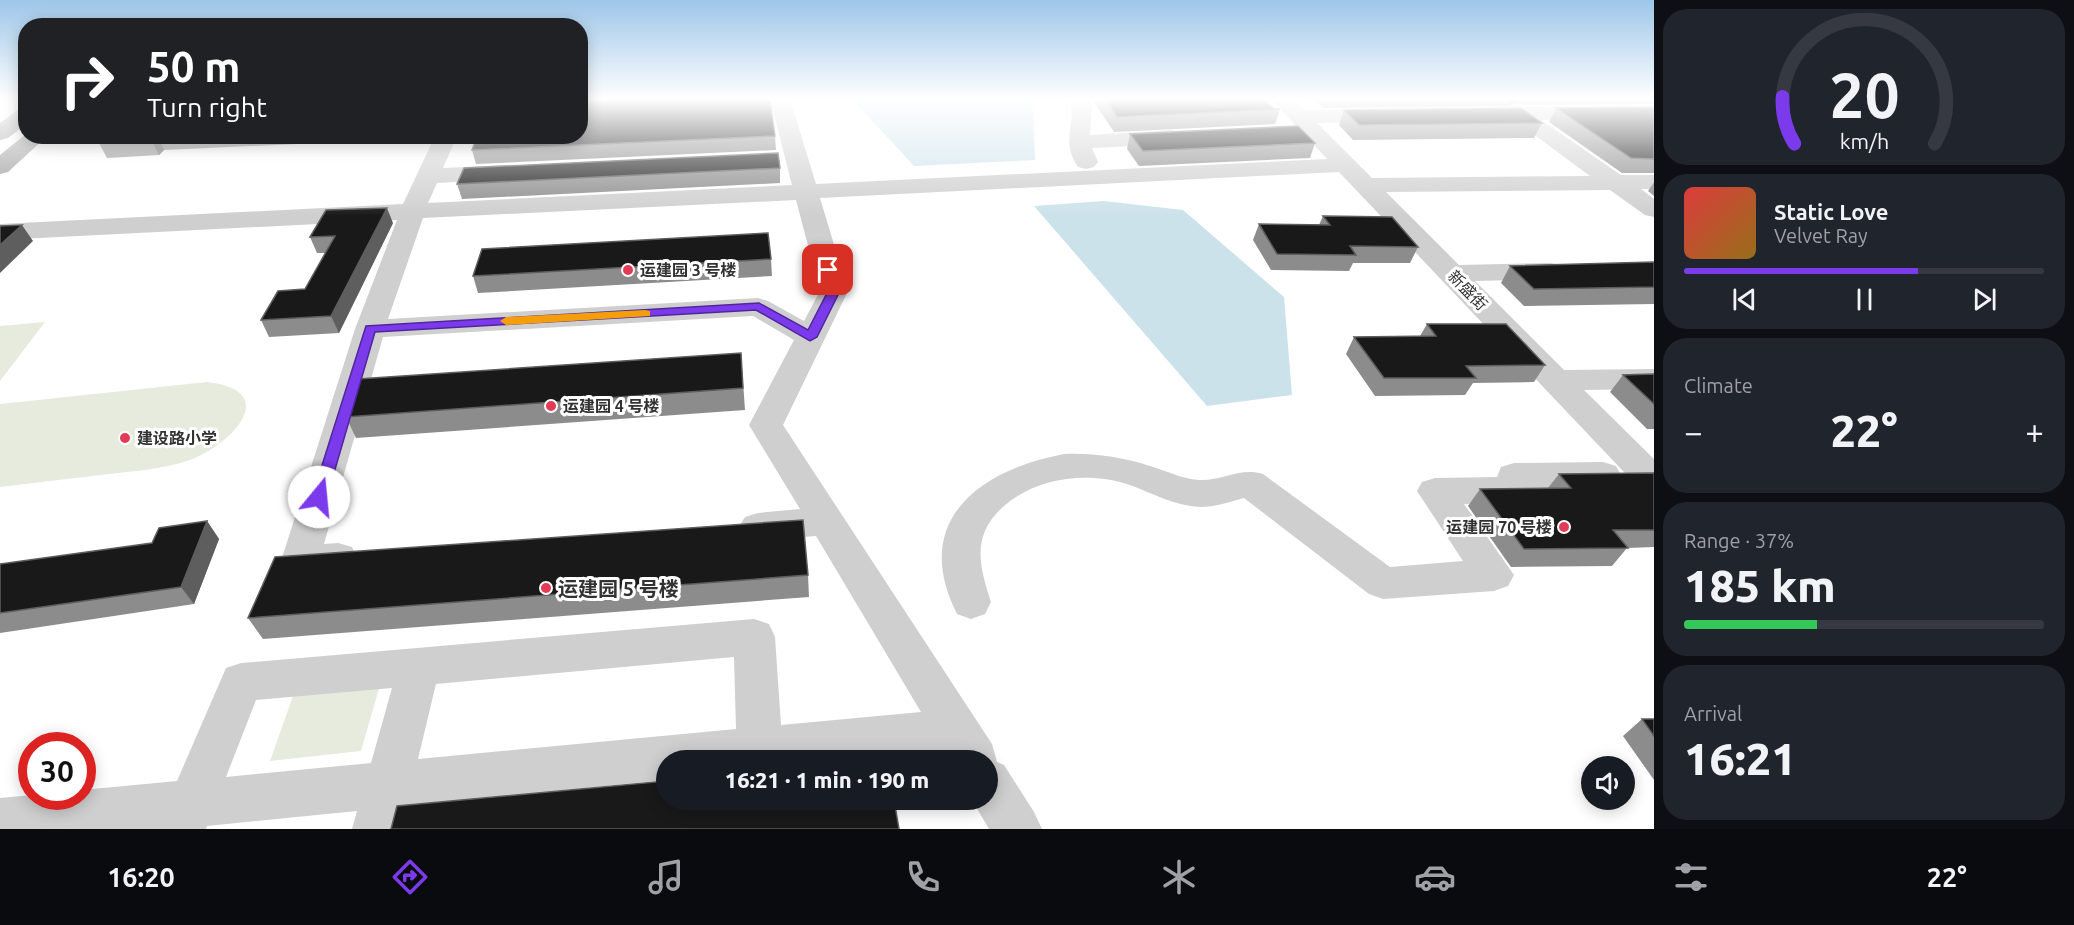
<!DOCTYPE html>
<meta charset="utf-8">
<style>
body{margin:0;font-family:Ubuntu,"Noto Sans SC",sans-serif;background:#20242c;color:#f1f3f6;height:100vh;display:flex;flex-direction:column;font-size:22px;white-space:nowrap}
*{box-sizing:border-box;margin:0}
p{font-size:20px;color:#9ea1a6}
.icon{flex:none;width:33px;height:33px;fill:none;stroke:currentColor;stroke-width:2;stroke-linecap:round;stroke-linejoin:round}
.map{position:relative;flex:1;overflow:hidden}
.panel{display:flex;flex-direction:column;gap:9px;padding:9px;background:#0d0f14;width:420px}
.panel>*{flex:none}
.banner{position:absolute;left:18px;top:18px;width:570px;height:126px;border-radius:24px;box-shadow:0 3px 15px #0003;background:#202124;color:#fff;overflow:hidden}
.fabs{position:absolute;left:1581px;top:756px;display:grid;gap:12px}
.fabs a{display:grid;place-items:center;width:54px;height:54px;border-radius:50%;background:#171b24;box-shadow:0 3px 15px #0003;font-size:30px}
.speed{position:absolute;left:18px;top:732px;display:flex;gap:12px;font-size:30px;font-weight:700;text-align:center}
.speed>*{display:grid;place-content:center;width:78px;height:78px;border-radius:50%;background:#171b24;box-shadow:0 3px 15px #0003;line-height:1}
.speed .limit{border:9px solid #d22;background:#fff;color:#111}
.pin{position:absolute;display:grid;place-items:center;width:51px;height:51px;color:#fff;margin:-26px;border-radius:12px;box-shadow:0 3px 9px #0006}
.me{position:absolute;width:66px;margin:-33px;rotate:17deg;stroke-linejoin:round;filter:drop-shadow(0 0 4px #0008)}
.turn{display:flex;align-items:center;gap:21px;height:126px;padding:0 30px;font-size:27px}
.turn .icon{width:78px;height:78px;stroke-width:2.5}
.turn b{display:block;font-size:42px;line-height:51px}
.big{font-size:45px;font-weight:800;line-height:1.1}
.panel .widget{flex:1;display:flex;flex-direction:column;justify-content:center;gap:9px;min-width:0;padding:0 21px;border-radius:24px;background:#20242c}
.panel .dial{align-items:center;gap:0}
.dial svg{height:156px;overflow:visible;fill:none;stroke:#363941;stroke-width:7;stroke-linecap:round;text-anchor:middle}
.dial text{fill:#f1f3f6;stroke:none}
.song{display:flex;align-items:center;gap:18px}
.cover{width:72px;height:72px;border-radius:9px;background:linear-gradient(135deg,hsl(0 70% 55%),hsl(40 70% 35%))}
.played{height:6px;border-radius:3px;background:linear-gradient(90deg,#7c3aed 65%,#363941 65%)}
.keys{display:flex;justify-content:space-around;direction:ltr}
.heat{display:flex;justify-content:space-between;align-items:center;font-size:33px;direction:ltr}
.charge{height:9px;border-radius:4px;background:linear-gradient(90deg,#34c759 37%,#363941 0)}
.trip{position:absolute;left:656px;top:750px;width:342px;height:60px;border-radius:30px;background:#171b24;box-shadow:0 3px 15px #0003;font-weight:800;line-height:60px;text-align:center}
.tabs{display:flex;height:96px;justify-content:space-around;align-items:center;background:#090b0e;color:#9ea1a6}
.tabs .icon{width:42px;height:42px}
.tabs .active{color:#7c3aed}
.tabs b{font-size:27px;color:#f1f3f6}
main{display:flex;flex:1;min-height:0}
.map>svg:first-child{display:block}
</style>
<main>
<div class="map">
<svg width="1654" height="829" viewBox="0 0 1654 829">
<rect width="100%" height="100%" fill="#fff"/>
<path fill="#e6ebde" d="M45 322 0 381V326Z
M207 382C284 391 230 445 190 460 164 469 136 471 109 474 73 478 36 483 0 487V404Z
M380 685 361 751 270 761 294 693Z"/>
<path fill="#cce2eb" d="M852 99H1033L1035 160 914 166Z
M1104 201 1183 210 1284 297 1292 395 1207 406 1034 206Z"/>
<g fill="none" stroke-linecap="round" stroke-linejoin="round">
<path fill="#cfcfcf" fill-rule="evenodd" d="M770 99H790L816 184 1327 159 1271 99H1293L1304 110 1386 109 1393 111 1397 115 1393 119 1386 121 1317 123 1372 178 1590 176 1514 120 1479 118 1475 114 1479 110C1490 107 1513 104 1523 107L1654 106V118L1541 120 1621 175H1654V189H1641L1654 199V217L1645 215 1610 190 1386 192 1459 265 1551 263 1561 265 1565 271 1561 277 1551 279 1475 281 1564 370 1654 369V389L1584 390 1654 459V494L1641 490 1339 172 820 198 848 291 783 425 992 744 997 762 1004 765 1034 812 1042 829H989L972 800H987V760H949L944 752 861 760H666V780L407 806 402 829H352L357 811 207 826 206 829H0V798L32 795V796H82V790L177 781 226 668 241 663 754 619 769 624 775 637 781 725 921 712 816 536 758 541 745 537 739 527 745 517 758 513 800 509 749 425 794 340 753 316 383 337 324 544 338 543 352 547 357 558 352 569C331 575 307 579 286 572L281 561 355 329 397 220 0 240V224L403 204 435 136H457L443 168 507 165 515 167 519 172 515 177 507 179 437 183 428 203 792 185ZM796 200 820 291 804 321 768 301 758 298 388 319 423 218ZM734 657 736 729 418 759 436 684ZM392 688 371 763 226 777 256 700Z
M1069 99H1089L1092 107 1090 135 1172 130 1180 132 1183 137 1180 142 1172 144 1092 148 1098 162 1094 167 1086 169 1078 167C1059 139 1078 124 1069 99Z
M1064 454C1094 453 1121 457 1150 466 1167 471 1182 479 1199 480 1223 481 1240 467 1263 474L1390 567 1463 561 1417 491 1422 482 1435 478 1497 477 1501 467 1514 463 1603 462 1616 466 1621 475 1616 484 1603 488H1543L1538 498 1525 502 1464 504 1514 575 1508 586 1494 591 1383 599 1369 594 1244 498C1230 502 1215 507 1200 507 1175 506 1152 493 1130 485 1088 471 1037 477 1004 506 971 535 979 565 991 602L985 614 971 619 957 614C910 521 979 470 1064 454Z"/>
<path fill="#999" fill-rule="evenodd" d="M26 107V124L8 138 0 140V123L19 109Z
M26 134V136H47L8 172 0 174V155Z"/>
</g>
<path fill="#8c8c8c" d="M1092 99H1264L1274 109H1280L1275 124 1114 132Z
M1314 99H1654V104L1524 105 1515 103 1507 106 1323 108Z
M1654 107V173H1622L1549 122 1556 108Z
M1344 110 1542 123 1534 138 1353 140 1339 125Z
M1130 134 1315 143 1310 158 1139 166 1127 149Z
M107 136H430L429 138 164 150 159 155 107 158 99 143Z
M775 136 776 150 476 164 472 150Z
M780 168V183L462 199 457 184Z
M1654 182V196L1648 191Z
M1323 216 1418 247 1410 263H1353L1349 271 1271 270 1253 240 1259 224 1319 225Z
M393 223 339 333 269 337 261 320 305 289 326 253H317L310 237Z
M771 259 772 276 478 293 473 276Z
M1654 262V304L1524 306 1501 283 1510 266Z
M1427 324 1545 365 1534 382 1473 383 1465 395 1375 396 1346 354 1354 337 1420 336Z
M741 353 745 410 356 438 346 417Z
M1654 374V429H1647L1610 392 1623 375Z
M1654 473V547L1627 548 1612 566 1511 567 1468 506 1480 489 1548 488 1559 474Z
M207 521 219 539 194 604 0 633V564L152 543Z
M808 575 809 597 263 639 248 618Z
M1642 719H1654V780L1623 736Z"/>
<path fill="#5e5e5e" d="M1510 99H1517L1515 103 1507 106Z
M156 136H158L164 150 159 155 152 141Z
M387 208 393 223 339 333 331 316Z
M22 225 33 241 0 273V245Z
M207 521 219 539 194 604 181 587Z"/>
<path fill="#191919" stroke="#5e5e5e" stroke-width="1.5" d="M580 99H770L775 136 472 150 477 136H580Z
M1105 99H1264L1274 109H1280L1117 117Z
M1654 107V159L1631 158 1556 108Z
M1521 108 1542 123 1359 125 1344 110Z
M1298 126 1315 143 1143 151 1130 134Z
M107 136H156L152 141 99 143Z
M778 153 780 168 457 184 464 168Z
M387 208 331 316 261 320 278 291 305 289 335 236 310 237 326 210Z
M1323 216 1392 217 1418 247 1350 246 1356 255 1277 254 1259 224 1330 225Z
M22 225 0 245V226Z
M768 233 771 259 473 276 482 249Z
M1654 262V287L1534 289 1510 266Z
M1427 324H1506L1545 365 1466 366 1476 378H1384L1354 337 1436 336Z
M741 353 743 388 346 417 358 379Z
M1654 374V404L1623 375Z
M1654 473V530H1613L1628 548 1524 549 1480 489 1571 488 1559 474Z
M803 520 808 575 248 618 275 557Z
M207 521 181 587 0 613V564L152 543 159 528Z
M1642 719H1654V736Z
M666 781V800H894L899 829H391L397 806Z"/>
<linearGradient id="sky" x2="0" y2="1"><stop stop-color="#9dc6e9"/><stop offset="0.46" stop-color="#fff"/><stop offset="1" stop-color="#fff" stop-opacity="0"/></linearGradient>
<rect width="1654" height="216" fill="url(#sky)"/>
<path fill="#7c3aed" stroke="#51269a" stroke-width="1.5" d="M828 267 834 270 840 291 817 337 810 341 756 310 375 332 327 497 325 501H314L312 497 366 326 759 303 808 330 828 291 822 270Z"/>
<path fill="#f59e0b" d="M645 310 650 311V316L506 325 500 321 506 317Z"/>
<g fill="#e33b56" stroke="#fff" stroke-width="2">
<circle cx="628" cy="270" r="6"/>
<circle cx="551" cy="406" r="6"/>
<circle cx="125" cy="438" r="6"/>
<circle cx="1564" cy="527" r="6"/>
<circle cx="546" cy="588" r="6"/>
</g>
<g text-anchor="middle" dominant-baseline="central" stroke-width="6" stroke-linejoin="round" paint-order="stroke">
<g font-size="16" font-weight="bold" fill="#323232" stroke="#fff" text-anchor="start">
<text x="640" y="270">运建园 3 号楼</text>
<text x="563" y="406">运建园 4 号楼</text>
<text x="137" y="438">建设路小学</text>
<text x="1552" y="527" text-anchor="end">运建园 70 号楼</text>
</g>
<g font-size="16" fill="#323232" stroke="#fff">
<text transform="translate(1468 290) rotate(46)">新盛街</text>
</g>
<g font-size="20" font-weight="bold" fill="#323232" stroke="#fff" text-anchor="start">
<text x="558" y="588">运建园 5 号楼</text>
</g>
</g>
</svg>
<div class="fabs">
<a><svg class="icon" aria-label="sound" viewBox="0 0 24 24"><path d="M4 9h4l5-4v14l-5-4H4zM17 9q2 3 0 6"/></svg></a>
</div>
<div class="speed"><div class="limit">30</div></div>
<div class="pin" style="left:828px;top:270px;background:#d93025"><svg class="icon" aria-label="arrive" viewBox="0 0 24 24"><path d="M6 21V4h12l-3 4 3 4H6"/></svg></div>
<svg class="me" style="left:319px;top:497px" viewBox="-20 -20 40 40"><circle r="19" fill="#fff"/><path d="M0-13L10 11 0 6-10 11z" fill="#7c3aed"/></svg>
<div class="trip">16:21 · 1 min · 190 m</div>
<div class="banner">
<div class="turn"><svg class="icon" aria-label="right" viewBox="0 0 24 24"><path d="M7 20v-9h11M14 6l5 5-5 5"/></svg><div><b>50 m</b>Turn right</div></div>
</div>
</div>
<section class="panel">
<div class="widget dial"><svg viewBox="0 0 100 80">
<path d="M14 69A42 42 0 1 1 86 69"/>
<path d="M14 69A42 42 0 0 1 8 45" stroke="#7c3aed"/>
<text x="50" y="56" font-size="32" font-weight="700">20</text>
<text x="50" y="72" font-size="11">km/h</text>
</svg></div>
<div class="widget">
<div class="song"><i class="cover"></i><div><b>Static Love</b><p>Velvet Ray</p></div></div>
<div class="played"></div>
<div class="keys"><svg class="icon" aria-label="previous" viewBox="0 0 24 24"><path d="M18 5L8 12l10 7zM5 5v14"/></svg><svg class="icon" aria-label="pause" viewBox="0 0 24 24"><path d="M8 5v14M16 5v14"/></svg><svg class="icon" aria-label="next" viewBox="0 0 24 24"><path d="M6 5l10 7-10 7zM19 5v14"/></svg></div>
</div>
<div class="widget"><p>Climate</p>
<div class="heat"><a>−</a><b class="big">22°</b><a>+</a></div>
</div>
<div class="widget"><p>Range · 37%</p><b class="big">185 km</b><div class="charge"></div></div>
<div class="widget"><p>Arrival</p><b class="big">16:21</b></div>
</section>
</main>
<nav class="tabs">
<b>16:20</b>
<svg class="icon active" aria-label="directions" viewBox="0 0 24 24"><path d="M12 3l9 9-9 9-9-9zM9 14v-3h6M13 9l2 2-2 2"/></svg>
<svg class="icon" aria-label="music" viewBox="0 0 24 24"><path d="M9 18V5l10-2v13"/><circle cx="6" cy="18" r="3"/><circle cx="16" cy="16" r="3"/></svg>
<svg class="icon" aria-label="phone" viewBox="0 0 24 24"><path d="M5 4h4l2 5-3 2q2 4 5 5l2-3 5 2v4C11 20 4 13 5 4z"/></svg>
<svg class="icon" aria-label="climate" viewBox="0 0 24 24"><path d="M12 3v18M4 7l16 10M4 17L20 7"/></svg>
<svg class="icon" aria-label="car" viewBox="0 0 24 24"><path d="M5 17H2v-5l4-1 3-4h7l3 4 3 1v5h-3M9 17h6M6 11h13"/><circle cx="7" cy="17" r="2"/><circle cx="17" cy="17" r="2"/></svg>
<svg class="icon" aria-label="filters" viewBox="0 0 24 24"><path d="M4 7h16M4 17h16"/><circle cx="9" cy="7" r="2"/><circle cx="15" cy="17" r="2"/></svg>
<b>22°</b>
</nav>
